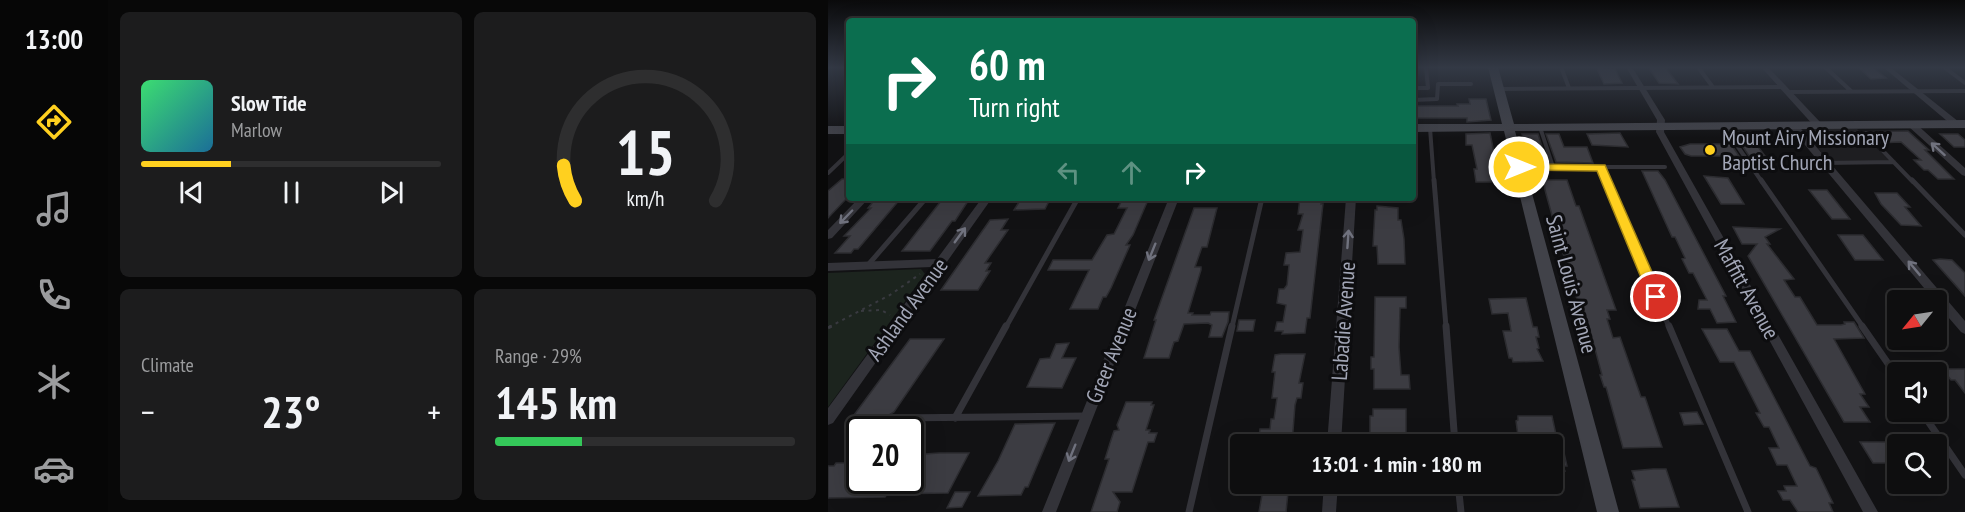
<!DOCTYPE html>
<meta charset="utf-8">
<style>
body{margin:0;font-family:"PT Sans Narrow",sans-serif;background:#1c1c1d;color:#f1f3f6;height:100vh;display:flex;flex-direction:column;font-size:22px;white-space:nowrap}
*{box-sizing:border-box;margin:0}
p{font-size:20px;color:#9b9c9e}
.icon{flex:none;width:33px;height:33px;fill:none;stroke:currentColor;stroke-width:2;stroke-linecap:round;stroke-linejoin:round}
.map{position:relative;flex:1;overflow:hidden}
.side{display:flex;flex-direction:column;gap:12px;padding:12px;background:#080808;width:720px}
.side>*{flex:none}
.guide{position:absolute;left:18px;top:18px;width:570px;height:183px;border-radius:6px;box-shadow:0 6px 24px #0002,0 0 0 2px #2e2e2f;background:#0b6e4f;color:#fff;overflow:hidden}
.needle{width:39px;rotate:240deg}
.controls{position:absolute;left:1059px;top:290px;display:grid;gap:12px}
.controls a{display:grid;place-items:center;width:60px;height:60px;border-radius:6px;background:#0e0e0f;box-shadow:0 6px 24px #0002,0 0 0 2px #2e2e2f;font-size:30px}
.speed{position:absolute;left:18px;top:416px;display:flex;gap:12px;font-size:30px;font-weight:700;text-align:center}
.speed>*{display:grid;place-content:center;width:78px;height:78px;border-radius:50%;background:#0e0e0f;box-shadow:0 6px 24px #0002,0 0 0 2px #2e2e2f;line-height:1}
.speed .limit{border:3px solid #111;border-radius:9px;background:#fff;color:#111}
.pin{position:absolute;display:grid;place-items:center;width:51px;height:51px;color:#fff;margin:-26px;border:3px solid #fff;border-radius:50%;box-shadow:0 2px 6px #0007}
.me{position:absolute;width:66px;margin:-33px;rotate:90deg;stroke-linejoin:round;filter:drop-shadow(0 0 4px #0008)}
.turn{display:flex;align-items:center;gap:21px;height:126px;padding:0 24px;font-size:27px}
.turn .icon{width:78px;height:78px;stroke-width:2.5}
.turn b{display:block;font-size:42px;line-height:51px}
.lanes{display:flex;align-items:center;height:57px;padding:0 24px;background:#0003;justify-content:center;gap:30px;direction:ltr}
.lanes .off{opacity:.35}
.big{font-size:45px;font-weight:600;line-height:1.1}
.side .card{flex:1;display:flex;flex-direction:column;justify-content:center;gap:9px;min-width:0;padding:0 21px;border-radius:9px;background:#1c1c1d}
.side .dial{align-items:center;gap:0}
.dial svg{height:156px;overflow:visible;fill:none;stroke:#2e2e2f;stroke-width:7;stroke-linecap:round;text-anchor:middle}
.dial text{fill:#f1f3f6;stroke:none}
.song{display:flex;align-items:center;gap:18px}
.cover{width:72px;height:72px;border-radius:9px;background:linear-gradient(135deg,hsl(140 70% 55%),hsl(200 70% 35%))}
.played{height:6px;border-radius:3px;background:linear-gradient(90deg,#ffd01f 30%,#2e2e2f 30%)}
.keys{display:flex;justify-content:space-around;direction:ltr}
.heat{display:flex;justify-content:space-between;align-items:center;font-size:33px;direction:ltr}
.charge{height:9px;border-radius:4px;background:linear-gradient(90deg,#34c759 29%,#2e2e2f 0)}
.side .tiles{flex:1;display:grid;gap:12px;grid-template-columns:repeat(2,1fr)}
.trip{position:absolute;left:402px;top:434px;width:333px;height:60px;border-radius:6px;background:#0e0e0f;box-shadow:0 6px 24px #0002,0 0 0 2px #2e2e2f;font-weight:600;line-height:60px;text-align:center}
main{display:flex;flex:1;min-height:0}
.menu{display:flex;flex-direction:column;width:108px;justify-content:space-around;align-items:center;background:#060606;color:#9b9c9e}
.menu .icon{width:42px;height:42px}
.menu .on{color:#ffd01f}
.menu b{font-size:27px;color:#f1f3f6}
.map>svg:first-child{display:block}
</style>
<main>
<nav class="menu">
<b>13:00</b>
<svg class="icon on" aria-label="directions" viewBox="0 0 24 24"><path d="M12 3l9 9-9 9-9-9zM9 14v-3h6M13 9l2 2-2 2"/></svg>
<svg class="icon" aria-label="music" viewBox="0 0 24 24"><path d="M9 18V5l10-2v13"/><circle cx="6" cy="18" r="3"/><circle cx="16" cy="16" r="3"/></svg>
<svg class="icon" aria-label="phone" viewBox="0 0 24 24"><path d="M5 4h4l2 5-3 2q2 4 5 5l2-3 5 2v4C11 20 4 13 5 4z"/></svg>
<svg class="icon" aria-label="climate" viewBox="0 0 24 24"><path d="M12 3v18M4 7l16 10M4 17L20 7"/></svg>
<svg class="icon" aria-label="car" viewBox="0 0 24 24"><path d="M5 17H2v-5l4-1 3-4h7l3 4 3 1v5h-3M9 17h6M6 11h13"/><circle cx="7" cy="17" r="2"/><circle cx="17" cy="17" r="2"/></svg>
</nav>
<section class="side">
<div class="tiles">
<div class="card">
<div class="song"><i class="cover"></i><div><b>Slow Tide</b><p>Marlow</p></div></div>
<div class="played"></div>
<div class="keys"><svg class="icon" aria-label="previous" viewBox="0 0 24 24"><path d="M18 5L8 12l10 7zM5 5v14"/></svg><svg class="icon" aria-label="pause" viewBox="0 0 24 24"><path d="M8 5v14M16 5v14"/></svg><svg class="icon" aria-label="next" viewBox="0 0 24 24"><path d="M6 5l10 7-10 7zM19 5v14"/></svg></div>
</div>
<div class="card dial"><svg viewBox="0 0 100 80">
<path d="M14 69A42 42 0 1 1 86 69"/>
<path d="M14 69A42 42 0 0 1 8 51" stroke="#ffd01f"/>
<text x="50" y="56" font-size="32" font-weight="700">15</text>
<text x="50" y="72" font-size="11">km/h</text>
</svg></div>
<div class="card"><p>Climate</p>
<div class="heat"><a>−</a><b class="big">23°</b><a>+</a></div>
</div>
<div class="card"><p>Range · 29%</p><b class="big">145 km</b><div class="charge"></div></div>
</div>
</section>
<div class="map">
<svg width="1137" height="512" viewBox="0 0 1137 512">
<rect width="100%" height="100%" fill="#121214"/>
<path fill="#1e1e21" d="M980 129H1029L1062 161 1001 162 977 132Z"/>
<path fill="#1c241e" d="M93 269 97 274 0 407V273Z"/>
<path fill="#3c3c42" stroke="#2c2c30" stroke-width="1.5" d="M768 67 787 69 794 83 776 84Z
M820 67H837L850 84 831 83Z
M1030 67H1044L1058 78 1043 79Z
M641 99H658L663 120 639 122V118H585V106H630L629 104H642Z
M1080 131 1101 150H1097L1126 179H1110L1100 170H1096L1086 160H1093L1073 142 1025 144 1014 132Z
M905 132H927L936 144H928L937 156H921Z
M662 133 672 182H648L646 169H649L644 145H638V134Z
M792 133 800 147 764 145 759 134Z
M694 134H710L719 162 702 163Z
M718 134H731L736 147H759L765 163 728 162Z
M1112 134H1130L1137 140V147H1126Z
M862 144H903L911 156H863L857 154 852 147Z
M814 171H830L837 180 898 296H895L908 322 889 323 882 309H870L871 300H879L865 273H861L854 259 857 258 847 237H844Z
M876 176 900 178 916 204H893Z
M14 179H21V196L0 218V191Z
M716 180H739L748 206H751L788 310H779L782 319H779L785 338 792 337 813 397H817L834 447 795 448 778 387H776L772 375H774L759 319H755L730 237 717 190Z
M981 190H999L1022 219H1004Z
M1047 193H1069L1082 207H1077L1093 226 1073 225 1053 204Z
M48 198H73L30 249H26L23 253H7L22 236H16L43 208H40Z
M125 198H142L127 221H124L102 251H74L113 201H123Z
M295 198 320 200 305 235 298 245H302L283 288 278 297H275L270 309H242L261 270H220L225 260H264L279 235 286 234 299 208H290Z
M472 198H494L493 204H495L482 318H479L477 333 454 334 455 331H447L449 322H455L458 305 449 303 451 289H456L459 285 461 265H456L458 253 472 252 475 230H470L475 214H470Z
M193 199H222L217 209 186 210Z
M549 206 570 208V220H573L576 239 577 264H550L549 246H545L547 210H549Z
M366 208H389L379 247H374L367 267H373V270L360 313H365L364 315H382L383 312H401L400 322 394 337H381L384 325 380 323 356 324 350 341 346 342 341 358H316L328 320H326Z
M180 219 173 230H180L157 263H163L158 271H162L150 290H113L162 220Z
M905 227 952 229 937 237 942 244H939L966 279 956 280 967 297H972L989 325H1013L1017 324 1016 322H1026L1036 338 1006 339 1037 394H1032L1041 407H1032L1042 422H1016L920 256 929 244H914Z
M1010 235H1035L1055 260H1027Z
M1112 259 1124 260 1137 273V296L1105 260Z
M547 297H578V308H572L571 347 573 375H581L582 389H546V369H543V357H546Z
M698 298 705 327H709L711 337H708L711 348 709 349 715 361 685 362 684 358H681L675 331H683L680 313 664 314 661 299Z
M411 320H427L425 331H409Z
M874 329H899L911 351H922L982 466 988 468 1005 503H1001L1005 512H970L962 500H955L950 491H958L956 486H969L959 465H949L941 448H951L941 427H936L928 413H932L906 362H892Z
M82 339H116L66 412 61 415H26Z
M241 343 234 358H248L234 388 199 387 212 359 222 358 228 344Z
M453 354H477L471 383H475L473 398H469L467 405 464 444H430L432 429H442L443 419H446L449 398H444L447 372H444L447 355Z
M1114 369H1137V393L1127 380H1123Z
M298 402H324L323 405H326L318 430H322L321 433H329L326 442H320L304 492H285L292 502 289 512H263L281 459H277L282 443 286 431 291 430 289 425Z
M545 409H578V436H542V416H545Z
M869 412 875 424 856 425 852 413Z
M690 416H724L730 444H734L739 466H735L737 471 724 472V444L691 443 688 421 690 420Z
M227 423 200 487H197L193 495 150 496 170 461 187 424Z
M1032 442H1065L1070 450V463H1045Z
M111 453H141L120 493 59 494 57 497 0 498V466H6L8 463H29L27 466H32V480H82V465L87 461H94L97 454Z
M825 469H838L851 507 812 508 804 480H807L804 471Z
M436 483H461L458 512H431Z
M127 492H142L134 507 119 508Z"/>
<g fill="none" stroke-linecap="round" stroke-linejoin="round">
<path stroke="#393a40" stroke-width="2" stroke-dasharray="3 4.5" stroke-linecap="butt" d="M33 311 53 310 62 315
M1 327 62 295 92 274"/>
<path stroke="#393a40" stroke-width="3" stroke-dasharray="4 6" stroke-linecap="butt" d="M0 328 4 326"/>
<path stroke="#333339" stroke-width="4" d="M733 67 741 88
M870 67 884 86
M997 67 1023 91
M1116 67 1137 83
M585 88H600L598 67
M671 89 955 87
M959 92 1137 91
M585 100 609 99 610 84H643
M895 125 934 182
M712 127 725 167
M602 128 606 182
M1054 150 1085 182
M997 163 1066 162
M692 167H837
M773 167 779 182
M0 173 21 153"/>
<path stroke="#333339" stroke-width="5" d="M606 180 618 327
M779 180 841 327
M933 180 1035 327
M1084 180 1137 235
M40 265 98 198
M178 327 250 198
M404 327 434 198"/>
<path stroke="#333339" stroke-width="7" d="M618 326 627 444
M841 326 920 512
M1034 326 1070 378
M1093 411 1137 475
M66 418 259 416
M127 418 178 326
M630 483 633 512
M361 512 404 326"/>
<path fill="#333339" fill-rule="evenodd" d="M0 67H5L0 69Z
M798 67H804L837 120 836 132 1050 512H1035L828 132 829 120Z
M933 67H940L993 123V127H987Z
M1055 67H1062L1131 122V126H1125Z
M1080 122H1086L1137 168V176L1134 175 1080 126Z
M962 123H968L1137 321V334L1133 332 1108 303V300H1106L962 127Z
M31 198H41L4 238 0 239V230Z
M154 198H164L5 423 0 425V408L104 267 0 271V263L109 259Z
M341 198H351L228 512H214Z
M518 198H528L513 444H499Z
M496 483H510L508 512H494Z"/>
<path fill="#414249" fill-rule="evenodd" d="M660 67H670L686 124 1137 120V128L687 131 791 512H769L676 131 585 132V124H674Z
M0 126H21V134H0Z"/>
</g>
<defs><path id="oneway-shaft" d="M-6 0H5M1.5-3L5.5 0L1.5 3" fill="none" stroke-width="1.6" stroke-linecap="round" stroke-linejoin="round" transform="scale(1.5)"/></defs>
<g stroke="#70727e">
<use href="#oneway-shaft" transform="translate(1110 149) rotate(-138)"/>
<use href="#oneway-shaft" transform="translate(18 217) rotate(134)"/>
<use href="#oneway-shaft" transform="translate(132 235) rotate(-54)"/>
<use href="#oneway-shaft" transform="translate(520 239) rotate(-86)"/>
<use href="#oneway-shaft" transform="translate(324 252) rotate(112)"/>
<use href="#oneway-shaft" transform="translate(1086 268) rotate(-130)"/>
<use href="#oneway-shaft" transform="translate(244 453) rotate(112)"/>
</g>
<linearGradient id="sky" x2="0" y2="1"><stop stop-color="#0a0a0b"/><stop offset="0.49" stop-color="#333945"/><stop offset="1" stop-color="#333945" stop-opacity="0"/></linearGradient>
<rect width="1137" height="138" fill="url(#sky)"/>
<path fill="#ffd01f" stroke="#a68714" stroke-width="1.5" d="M691 164 777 165 835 297 833 300 828 302 821 297 769 171 686 170V165Z"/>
<circle fill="#ffd01f" stroke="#0d0d0f" stroke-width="2" cx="882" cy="150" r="6"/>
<g text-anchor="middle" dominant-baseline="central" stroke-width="6" stroke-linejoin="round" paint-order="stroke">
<g font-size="22" fill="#a2a6b6" stroke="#0d0d0f" text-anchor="start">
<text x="894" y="137">Mount Airy Missionary<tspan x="894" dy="25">Baptist Church</tspan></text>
</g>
<g font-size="22" fill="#a2a6b6" stroke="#0d0d0f">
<text transform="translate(744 284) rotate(75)">Saint Louis Avenue</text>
<text transform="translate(919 289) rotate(61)">Maffitt Avenue</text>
<text transform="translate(79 309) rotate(-54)">Ashland Avenue</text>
<text transform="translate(515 321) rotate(-86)">Labadie Avenue</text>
<text transform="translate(283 355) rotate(-68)">Greer Avenue</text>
</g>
</g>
</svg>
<div class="controls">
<a><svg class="needle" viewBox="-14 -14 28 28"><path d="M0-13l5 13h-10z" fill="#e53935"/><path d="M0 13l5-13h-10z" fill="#9b9c9e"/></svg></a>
<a><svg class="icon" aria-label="sound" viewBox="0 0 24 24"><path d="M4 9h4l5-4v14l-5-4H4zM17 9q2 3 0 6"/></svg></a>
<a><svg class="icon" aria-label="search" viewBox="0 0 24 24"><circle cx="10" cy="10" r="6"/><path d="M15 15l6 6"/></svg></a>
</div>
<div class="speed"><div class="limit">20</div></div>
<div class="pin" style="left:828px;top:297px;background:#d93025"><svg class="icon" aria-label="arrive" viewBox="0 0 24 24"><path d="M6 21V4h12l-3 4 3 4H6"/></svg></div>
<svg class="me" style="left:691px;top:167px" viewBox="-20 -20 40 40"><circle r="17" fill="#ffd01f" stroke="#fff" stroke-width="3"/><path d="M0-11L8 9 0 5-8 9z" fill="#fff"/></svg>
<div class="trip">13:01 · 1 min · 180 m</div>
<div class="guide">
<div class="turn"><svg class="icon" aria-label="right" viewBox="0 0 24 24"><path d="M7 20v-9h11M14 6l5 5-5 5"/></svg><div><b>60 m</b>Turn right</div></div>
<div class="lanes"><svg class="icon off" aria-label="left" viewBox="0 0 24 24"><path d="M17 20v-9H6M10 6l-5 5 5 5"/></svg><svg class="icon off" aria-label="ahead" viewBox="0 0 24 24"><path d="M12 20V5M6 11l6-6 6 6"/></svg><svg class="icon" aria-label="right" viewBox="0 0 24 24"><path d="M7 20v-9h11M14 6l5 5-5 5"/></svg></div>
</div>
</div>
</main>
